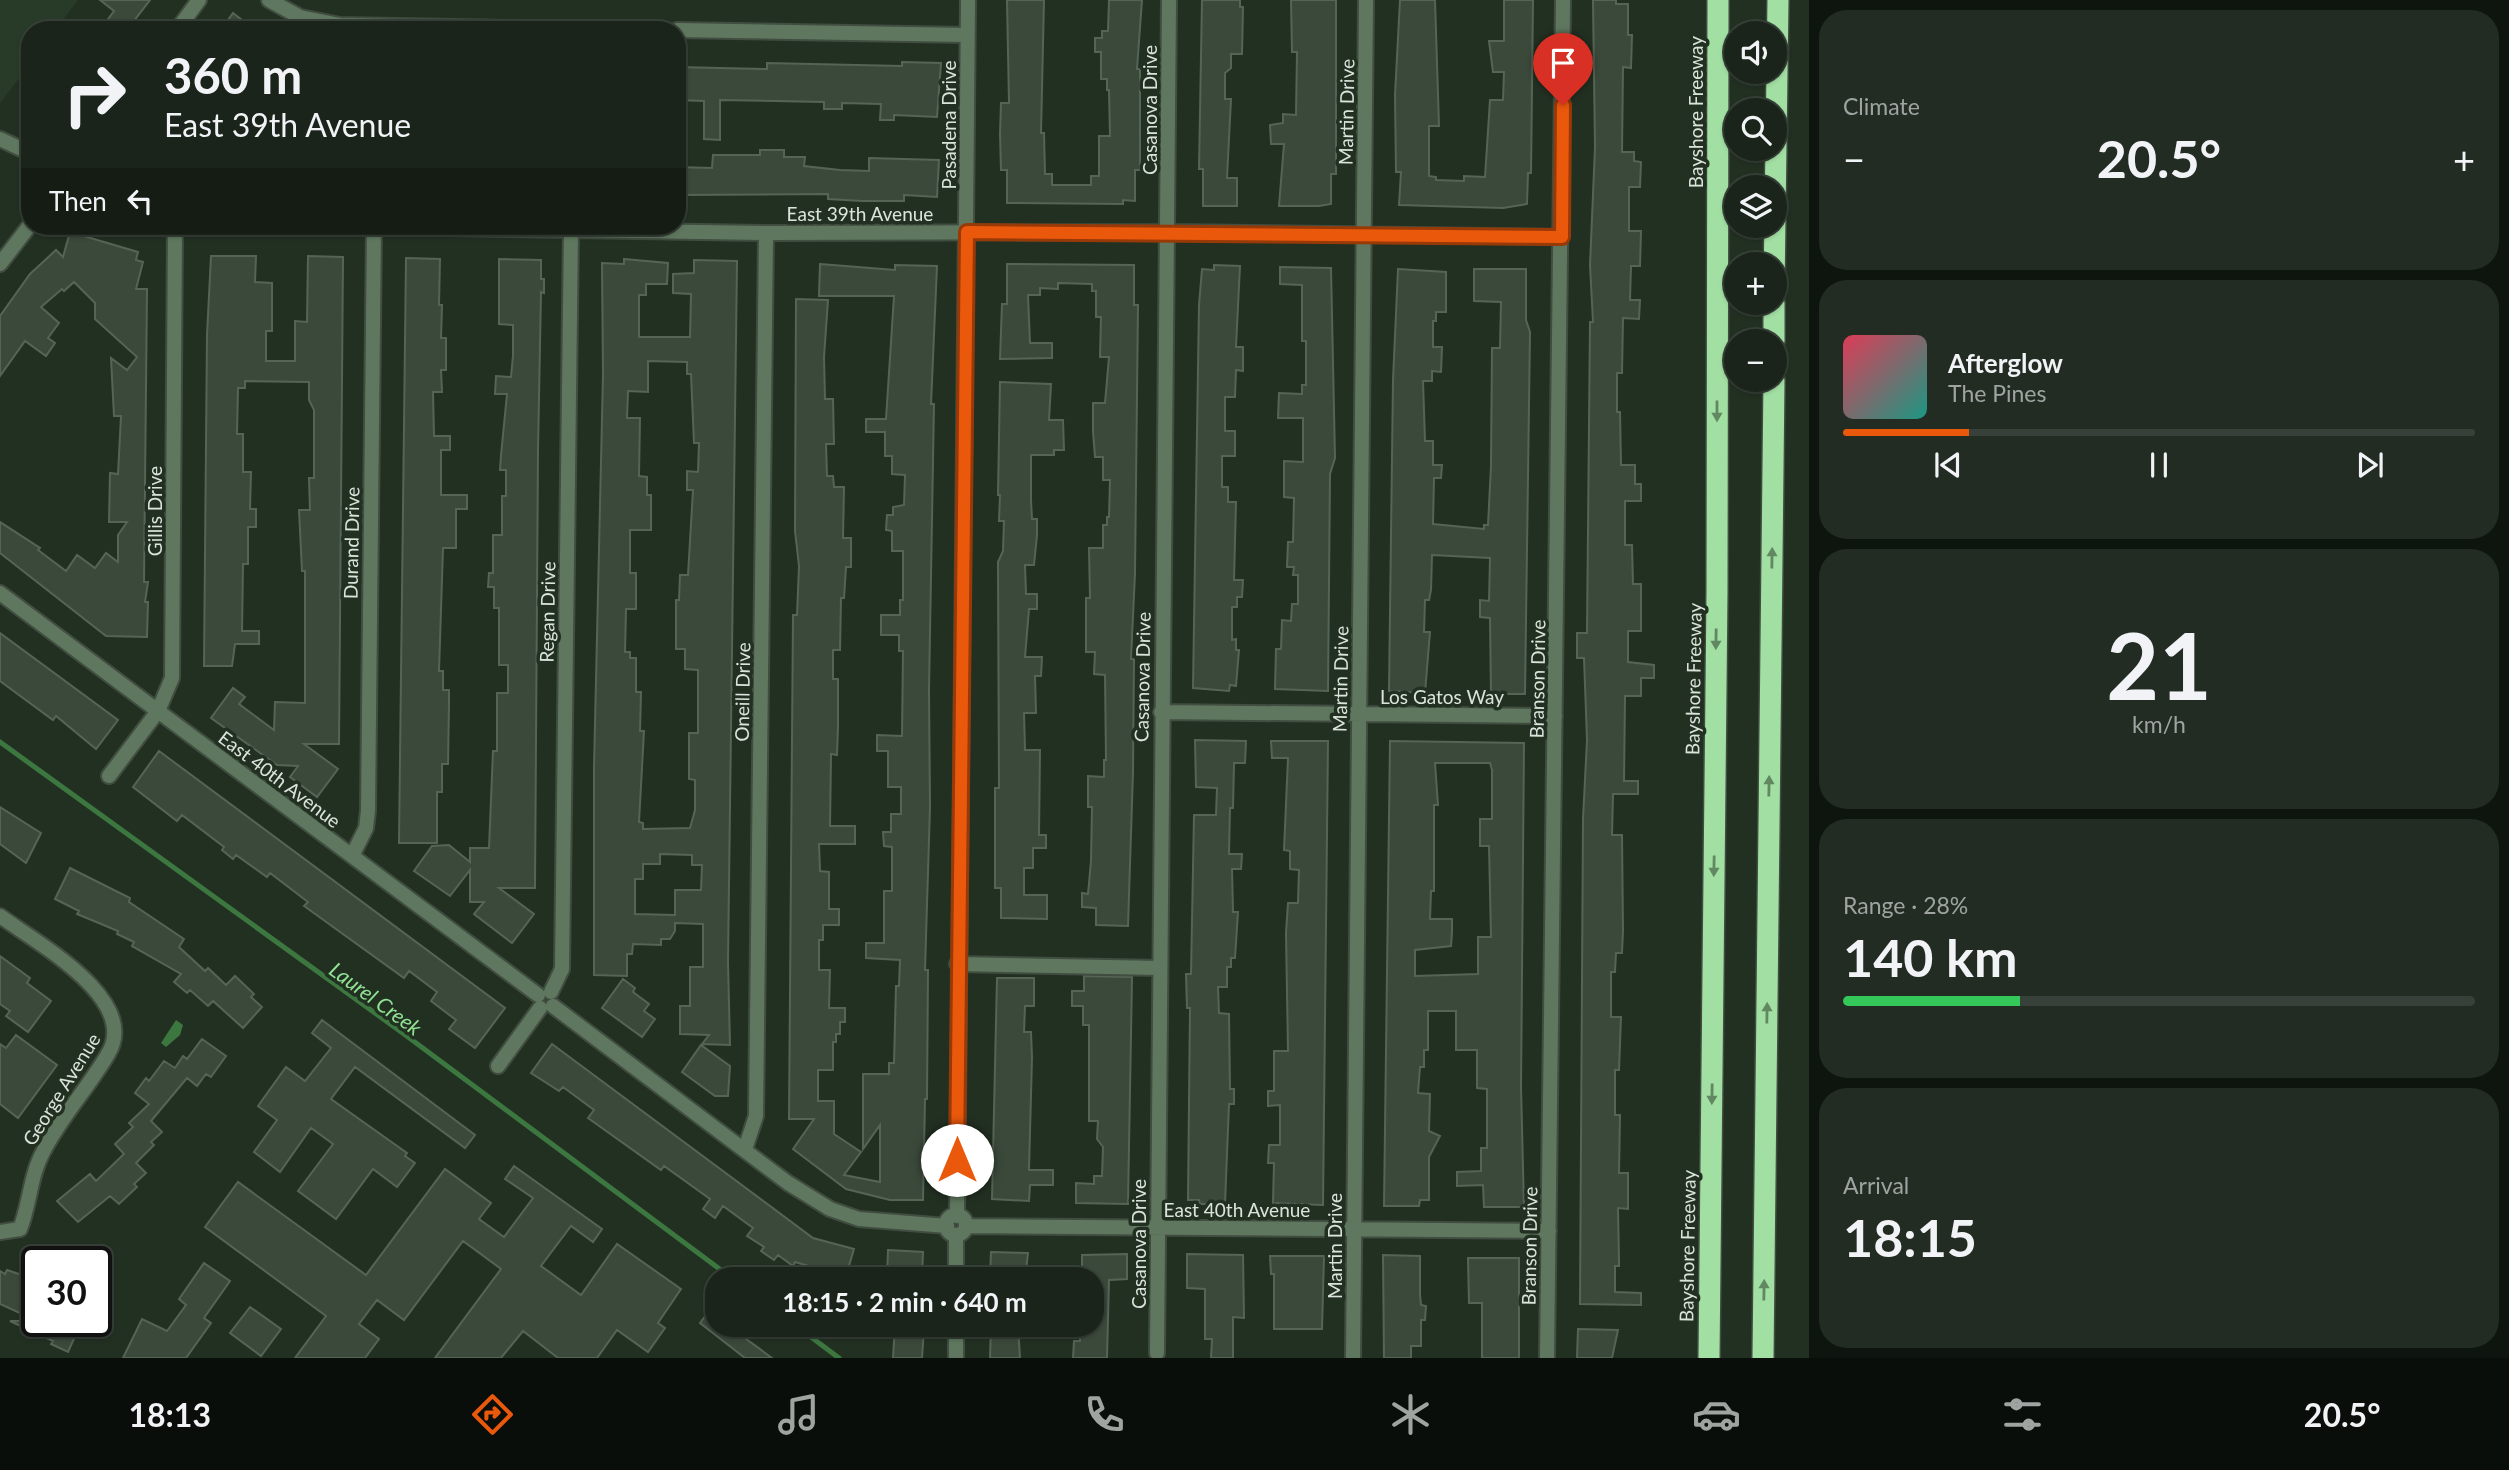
<!DOCTYPE html>
<meta charset="utf-8">
<style>
body{margin:0;font-family:Lato,sans-serif;background:#232c23;color:#f1f3f6;height:100vh;display:flex;flex-direction:column;font-size:26px;white-space:nowrap}
*{box-sizing:border-box;margin:0}
p{font-size:23px;color:#9fa4a2}
.icon{flex:none;width:38px;height:38px;fill:none;stroke:currentColor;stroke-width:2;stroke-linecap:round;stroke-linejoin:round}
.map{position:relative;flex:1;overflow:hidden}
.drawer{display:flex;flex-direction:column;gap:10px;padding:10px;background:#0e140e;width:700px}
.drawer>*{flex:none}
.guide{position:absolute;left:21px;top:21px;width:665px;height:214px;border-radius:28px;box-shadow:0 2px 5px #0004,0 0 0 2px #384139;background:#1a241a;color:#f1f3f6;overflow:hidden}
.fabs{position:absolute;left:1724px;top:21px;display:grid;gap:14px}
.fabs a{display:grid;place-items:center;width:63px;height:63px;border-radius:50%;background:#1a241a;box-shadow:0 2px 5px #0004,0 0 0 2px #384139;font-size:35px}
.speed{position:absolute;left:21px;top:1246px;display:flex;gap:14px;font-size:35px;font-weight:700;text-align:center}
.speed>*{display:grid;place-content:center;width:91px;height:91px;border-radius:50%;background:#1a241a;box-shadow:0 2px 5px #0004,0 0 0 2px #384139;line-height:1}
.speed .limit{border:4px solid #111;border-radius:10px;background:#fff;color:#111}
.pin{position:absolute;display:grid;place-items:center;width:60px;height:60px;color:#fff;margin:-72px -30px;border-radius:50% 50% 50% 0;rotate:-45deg;box-shadow:0 0 7px #0007}
.pin .icon{rotate:45deg}
.me{position:absolute;width:77px;margin:-38px;rotate:0deg;stroke-linejoin:round;filter:drop-shadow(0 0 5px #0008)}
.turn{display:flex;align-items:center;gap:24px;height:147px;padding:0 28px;font-size:32px}
.turn .icon{width:91px;height:91px;stroke-width:2.5}
.turn b{display:block;font-size:49px;line-height:60px}
.then{display:flex;align-items:center;height:66px;padding:0 28px;background:#0003;gap:14px;font-size:26px}
.big{font-size:52px;font-weight:700;line-height:1.1}
.drawer .tile{flex:1;display:flex;flex-direction:column;justify-content:center;gap:10px;min-width:0;padding:0 24px;border-radius:28px;background:#232c23}
.drawer .dial{align-items:center;gap:0}
.dial b{font-size:91px;line-height:1}
.song{display:flex;align-items:center;gap:21px}
.cover{width:84px;height:84px;border-radius:10px;background:linear-gradient(135deg,hsl(350 70% 55%),hsl(170 70% 35%))}
.played{height:7px;border-radius:4px;background:linear-gradient(90deg,#ea580c 20%,#384139 20%)}
.keys{display:flex;justify-content:space-around;direction:ltr}
.heat{display:flex;justify-content:space-between;align-items:center;font-size:38px;direction:ltr}
.charge{height:10px;border-radius:5px;background:linear-gradient(90deg,#34c759 28%,#384139 0)}
.trip{position:absolute;left:705px;top:1267px;width:399px;height:70px;border-radius:28px;background:#1a241a;box-shadow:0 2px 5px #0004,0 0 0 2px #384139;font-weight:700;line-height:70px;text-align:center}
.dock{display:flex;height:112px;justify-content:space-around;align-items:center;background:#0a0e0a;color:#9fa4a2}
.dock .icon{width:49px;height:49px}
.dock .current{color:#ea580c}
.dock b{font-size:32px;color:#f1f3f6}
main{display:flex;flex:1;min-height:0}
.map>svg:first-child{display:block}
</style>
<main>
<div class="map">
<svg width="1809" height="1358" viewBox="0 0 1809 1358">
<rect width="100%" height="100%" fill="#223022"/>
<path fill="#283b28" d="M0 0H78L55 30H30V64L0 103Z"/>
<path fill="#3d7740" d="M176 1020 183 1025 180 1035 166 1047 161 1043Z"/>
<g fill="none" stroke-linecap="round" stroke-linejoin="round">
<path stroke="#3d7740" stroke-width="5" d="M0 742 404 1034 733 1279
M795 1325 839 1358"/>
</g>
<path fill="#3b493b" stroke="#556555" stroke-width="2" fill-rule="evenodd" d="M100 0H150L127 30H100L114 11Z
M1007 0H1044L1041 133H1044L1045 174H1052V185H1091V176H1099V136H1110L1109 90H1107V79H1101V52H1095V38H1102V31H1108L1109 0H1142L1137 69H1140V170H1135V201L1123 200V204L1007 203V170H1001L1000 134 1001 103H1009Z
M1202 0H1240V7H1243L1242 54H1231V68L1225 73V99H1231L1227 178H1237V206H1203V169H1199Z
M1291 0H1336V174H1331V204L1319 206H1279L1284 144H1271L1270 125 1283 123V114L1296 115 1297 52H1292Z
M1400 0H1435L1439 126H1429V176L1436 177V180L1464 181V176L1485 177 1490 100H1503L1504 72H1493L1489 41H1504V0H1533L1531 173H1528L1527 204 1503 208 1399 205 1401 172H1396L1395 95Z
M1593 0H1616V4H1628V35H1632L1631 68 1623 67 1622 152H1634V161L1641 162 1640 187H1629V231H1641L1640 266H1631L1630 300H1640L1639 319 1623 318 1622 373H1617V412H1620L1621 465H1635V484H1641V501H1625V545H1632L1633 584H1641V631H1628V662L1654 665V678H1641V696H1625L1624 781H1638V794H1613L1612 835H1622L1623 931 1622 953H1616L1615 972H1611V1017H1621L1619 1070H1615V1115H1620L1619 1173H1628V1209L1618 1208 1619 1261V1266H1615V1292L1641 1293V1305L1580 1304 1583 819 1587 740 1584 658H1577V633H1587L1590 322H1593L1590 265 1595 147Z
M233 13 255 30H221Z
M902 62 941 63 937 117 894 115V120H880L881 104 842 103V109H824V102L720 100V140L704 139V101L677 100V67L767 69V63L902 66Z
M760 150H784V157H805L804 166 840 170 869 171V158L939 160 937 197 904 195V201H862L828 199V194L677 195V167L712 168 713 155H760Z
M70 232 138 252 136 260 143 262 136 289H147L144 582H148L145 602H148L147 637 106 636 0 553V522L40 548 38 550 66 571 77 555 95 568 106 553 118 562V535L127 522H109L110 473 118 474 121 416H114L111 358 127 370 137 357 95 319V303L74 282 64 291 62 289 41 307 59 323 48 338 55 343 46 356 25 341 0 376V316L30 274 56 250 63 257Z
M211 256H256L255 282 272 283V331H266V361H295V321L307 322 308 256 343 257 339 744H304L338 769 317 797 290 777 298 766 277 765 211 718 233 688 245 697 239 704 274 730 275 702 305 703V571H302L299 510H310L309 478H314V410L309 400V382L245 381V388H238L237 434H243V472H251L250 509H256V527H248V564H243L242 631H259V644H235L232 666H204L207 335Z
M406 258 440 259 439 305H442L441 338H446V370H441L442 392H433L434 436H450V450H441V495H467V509H456V548H443L439 671H443V690H449V704L448 764H442V792H437V843H399Z
M499 259 541 260V279H544V293L541 292 538 451 535 888H499L534 914 512 943 474 914 484 902H470V870L450 896 414 871 432 846 449 845 470 862V848H489L493 751H497V693H508V665H499V608H494V587H488L489 573H493V535H502V496H506V470H500L501 455 507 394H495L496 376 511 377 513 355V325L499 324Z
M624 259 668 263 667 284H646V295H639V337H690L691 294 673 293V274L694 273V260L737 261 728 962 730 1045 702 1044 709 1035 680 1034V1006H690V967H703V924L675 923V931L670 939H661V945L633 944 632 954H627V976L594 975V768L603 374 602 263 624 264ZM648 361 687 362V374H691L694 443H699L698 472 687 471V490H693L688 575H680L679 600H676V649H685V669L698 670V733H689V779L695 780V810L690 828 643 829V823L639 822 644 731H640L641 692H636V658H630V652H625L626 609H636V573H630V530H651V495H647V477L639 476 640 418H627L628 391 648 392ZM660 854 692 855V865H702L701 890H675V915L635 914V879H643V864H660Z
M820 264 895 270V265L937 266 931 404H934L929 690 930 807 925 970H928L927 1099H925L923 1200H890L846 1189 793 1149 814 1119H789L793 615H797L799 566 795 531 796 299 828 300 824 357 825 399H833L834 444H826L827 476H833L834 487H844L843 538H851V567H846L844 598H841L840 650H833V679H838V727L837 755 831 754 830 826H855V844H819L820 871 829 872V909H839V925H823V940H819V970H830L829 1008H845V1022H840V1034H836V1042H833V1070H818V1101H834V1134L861 1152 844 1175 880 1182V1125L863 1149V1074H889V1063H894L896 986H899L900 960 866 958V943H884V891H892V847L884 846 883 832H891V814H901V787H888V751H877V735L902 736 903 651H899V635H881V615H900V600H903V551H892V531L886 530 887 515H893V507L904 505 905 475 892 474V456H885V432H866V419H886L894 296H819Z
M1007 264 1134 265V305H1138L1135 573 1131 659H1134L1133 772 1128 926 1096 925V908L1082 907V893L1088 894 1091 861 1092 807H1088V776L1104 777V760H1106L1105 675 1094 674 1095 652H1086V598H1090L1089 548H1103V525H1107V517H1109L1110 480H1103V457H1095L1093 431V403H1105L1109 357H1100L1101 317H1096V291H1092V284L1058 283V289L1040 288V295H1028L1030 343H1052V358L1000 359 1002 304H1007Z
M1214 265 1240 266 1236 347H1243V371L1236 370 1235 397H1225V431H1235V456H1222V487H1228V502H1236L1234 580H1243L1242 597H1237V607H1232V640L1236 639V650H1239L1236 686 1230 685 1229 691 1193 688 1199 305 1202 269 1214 270Z
M1280 267 1331 268 1335 458 1330 474 1328 691 1275 689 1276 649H1281L1282 620 1291 621 1292 604H1298V575H1293L1294 567H1287L1288 542H1293L1294 498 1284 497V461L1303 462V418H1278L1279 393 1302 394V385H1306V341H1302V285L1280 284Z
M1398 269 1446 272V312H1436V321H1433V347H1442L1441 372 1432 371V381H1423L1425 441H1433V465H1442L1441 478H1434L1433 524 1484 529V525H1488L1491 466 1492 348H1500L1501 302 1474 301V269H1526V320L1530 332 1525 694H1491L1490 618 1480 617V600L1489 601 1490 558 1432 555 1431 590 1429 600H1425L1424 632H1430L1425 693 1389 691 1393 380Z
M1000 382 1051 384 1049 420H1063L1064 450H1054V455H1031V500L1032 519H1037V535L1034 565H1025L1026 594H1037V609H1029L1025 657H1042L1041 676H1035L1036 713H1024L1025 750H1040L1039 835H1046V848H1033V868H1024V895H1047V919L1001 918V888H995V788H999L998 562 1003 551 1004 521H999L1000 495H998Z
M0 633 118 720 96 749 56 716 53 720 0 681Z
M1195 740 1246 741 1245 763H1234L1233 808H1230L1229 854H1242L1241 869H1232L1233 912H1238L1235 958H1231V967H1227V987H1218L1219 1013 1229 1014 1230 1089H1234V1104H1229L1225 1204H1200L1199 1200H1188L1190 1008H1187L1186 974H1191L1194 815H1216L1217 788 1196 787Z
M1271 741H1328L1323 1205 1273 1203 1274 1163H1268L1269 1145H1280V1105L1268 1106V1091H1274V1051H1288L1286 933 1288 903H1298L1299 870 1290 869V851L1284 850 1288 758H1272Z
M1390 741 1524 743 1521 1087 1524 1207H1484L1483 1185 1457 1186V1172L1481 1171V1148H1487V1089L1477 1088V1050H1456V1011H1428V1050H1424V1067H1420L1418 1093 1430 1094 1429 1131 1440 1136 1429 1157V1200H1420L1419 1206H1384ZM1435 763H1490L1492 770V819H1480V846H1489L1491 937H1478V974L1415 976V950L1451 946 1452 932V919H1430L1431 891H1434V805H1438Z
M159 751 505 1008 475 1048 449 1029 456 1020 431 1001 437 992 409 971 404 978 304 906 308 902 270 873 267 877 236 855 233 859 222 850 224 847 182 815 177 821 133 787Z
M0 807 41 833 26 863 0 844Z
M70 868 130 898 129 902 184 939 179 947 205 971 208 968 226 985 235 976 254 994 251 997 262 1007 243 1028 213 1001 208 1006 190 990 187 993 174 982 181 974 132 946 134 942 117 934 118 931 77 914 79 911 55 899Z
M0 956 30 978 27 983 51 1001 28 1032 6 1016 10 1011 0 1004Z
M1084 976 1132 977 1128 1204 1076 1203V1183L1094 1184V1176H1102L1103 1147 1097 1139 1098 1121H1089V1025H1083V1006H1072V991H1084Z
M997 978H1034V1006H1025L1024 1032H1031L1032 1057 1029 1170H1053V1185H1030L1029 1201 992 1199Z
M623 979 635 988 633 992 649 1004 644 1011 655 1019 642 1037 602 1008Z
M322 1020 475 1135 465 1148 355 1067 331 1099 407 1153 405 1156 415 1163 397 1187 373 1169 336 1219 298 1191 333 1144 311 1128 280 1172 254 1152 277 1120 258 1106 286 1067 305 1081 331 1048 312 1033Z
M16 1035 57 1065 18 1118 0 1104V1044L6 1048Z
M202 1039 226 1056 211 1077 206 1074 197 1086 187 1078 151 1121 162 1132 151 1142 154 1145 136 1163 146 1173 134 1184 137 1187 119 1204 110 1196 78 1222 57 1201 90 1174 96 1181 124 1154 115 1144 133 1127 129 1123 149 1104 135 1093 146 1078 149 1081 164 1061 175 1068 183 1056 187 1059Z
M552 1044 813 1238 854 1249 845 1279H820L822 1270 795 1262 793 1266 778 1255 774 1260 761 1251 764 1247 747 1236 753 1228 723 1206 715 1218 703 1209 710 1199 664 1166 661 1170 588 1118 594 1110 563 1087 559 1091 531 1073Z
M701 1045 730 1066 728 1096H715L682 1072Z
M514 1166 602 1229 593 1242 571 1226 541 1266 581 1295 617 1244 681 1289 658 1323 665 1328 648 1352 617 1330 597 1358H558L523 1331 501 1358H435L501 1269 463 1241 404 1320 377 1300 359 1324 379 1339 365 1358H295L326 1316 205 1227 238 1182 366 1275 445 1169 491 1203 479 1219 504 1237 533 1198 505 1179Z
M888 1250 923 1252 922 1278H887Z
M991 1252 1028 1253 1025 1279 990 1278Z
M1127 1254V1279L1109 1280 1107 1358H1073L1074 1341H1080V1325H1092V1279H1082V1255Z
M1187 1254 1243 1255 1244 1318 1233 1317V1358H1211L1212 1339H1205V1289L1187 1288Z
M1383 1255 1420 1256V1294L1421 1305 1426 1306 1425 1320H1421V1346H1411V1358H1384Z
M1270 1256H1324L1322 1329H1274V1274H1271Z
M1468 1258H1519V1358H1482V1303H1469Z
M204 1263 230 1281 204 1318 211 1323 186 1358H123L142 1319 167 1331 186 1305 179 1299Z
M7 1270 37 1280V1321L0 1304V1271L5 1274Z
M718 1299V1325H738L734 1330 772 1358H745L700 1323Z
M250 1307 281 1329 261 1356 230 1333Z
M10 1321H82L68 1352 51 1344 53 1341Z
M991 1325H1018L1020 1358H990Z
M895 1326 924 1328 922 1358H893Z
M1578 1329 1618 1330 1612 1358H1577Z"/>
<g fill="none" stroke-linecap="round" stroke-linejoin="round">
<g stroke="#404d40" stroke-width="18">
<path id="street" d="M269 0 300 17 340 25 635 30
M177 30 199 0
M677 30 967 35
M0 139 30 153
M327 226 766 233 1167 232 1561 237
M0 264 30 225
M0 593 538 995
M1161 712 1555 716
M109 776 158 711 172 678 175 226
M352 856 366 828 368 811 374 226
M0 916C37 943 141 1000 108 1054 88 1088 61 1117 43 1152 30 1176 30 1204 20 1229L0 1232
M957 964 1160 968
M551 992 562 969 571 229
M553 1006 788 1183 830 1209 859 1219 947 1226
M498 1066 540 1008
M745 1149 756 1116 766 233
M946 1225a10 10 0 1 1 20 0a10 10 0 1 1-20 0Z
M957 1216 968 0
M966 1226 1549 1231
M956 1279V1235
M1157 1353 1169 0
M956 1358V1325
M1353 1358 1366 0
M1547 1358 1563 0"/>
</g>
<g stroke="#404d40" stroke-width="24">
<path id="highway" d="M1774 290 1778 0
M1774 341V303
M1709 1358 1717 592 1718 0
M1763 1358 1774 380"/>
</g>
<use href="#street" stroke="#5f775f" stroke-width="14"/>
<use href="#highway" stroke="#a2dfa3" stroke-width="21"/>
</g>
<defs><path id="oneway-solid" d="M-6-.8H1V-3.2L6.5 0L1 3.2V.8H-6Z" transform="scale(1.75)"/></defs>
<g fill="#628862">
<use href="#oneway-solid" transform="translate(1717 411) rotate(90)"/>
<use href="#oneway-solid" transform="translate(1772 558) rotate(-89)"/>
<use href="#oneway-solid" transform="translate(1716 639) rotate(91)"/>
<use href="#oneway-solid" transform="translate(1769 786) rotate(-89)"/>
<use href="#oneway-solid" transform="translate(1714 866) rotate(91)"/>
<use href="#oneway-solid" transform="translate(1767 1013) rotate(-89)"/>
<use href="#oneway-solid" transform="translate(1712 1094) rotate(91)"/>
<use href="#oneway-solid" transform="translate(1764 1290) rotate(-89)"/>
</g>
<g fill="none" stroke-linecap="round" stroke-linejoin="round">
<g stroke="#983908" stroke-width="18">
<path id="route" d="M957 1160 967 232 1562 237 1563 105"/>
</g>
<use href="#route" stroke="#ea580c" stroke-width="12"/>
</g>
<g text-anchor="middle" dominant-baseline="central" stroke-width="7" stroke-linejoin="round" paint-order="stroke">
<g font-size="19" fill="#dbe4db" stroke="#223022">
<text transform="translate(1149 110) rotate(-90)">Casanova Drive</text>
<text transform="translate(1346 112) rotate(-89)">Martin Drive</text>
<text transform="translate(1695 112) rotate(-90)">Bayshore Freeway</text>
<text transform="translate(948 125) rotate(-90)">Pasadena Drive</text>
<text x="860" y="213">East 39th Avenue</text>
<text transform="translate(154 511) rotate(-90)">Gillis Drive</text>
<text transform="translate(351 543) rotate(-89)">Durand Drive</text>
<text transform="translate(547 612) rotate(-89)">Regan Drive</text>
<text transform="translate(1142 677) rotate(-89)">Casanova Drive</text>
<text transform="translate(1340 679) rotate(-89)">Martin Drive</text>
<text transform="translate(1537 679) rotate(-89)">Branson Drive</text>
<text transform="translate(1693 679) rotate(-89)">Bayshore Freeway</text>
<text transform="translate(742 692) rotate(-89)">Oneill Drive</text>
<text x="1442" y="696">Los Gatos Way</text>
<text transform="translate(280 779) rotate(37)">East 40th Avenue</text>
<text transform="translate(61 1089) rotate(-58)">George Avenue</text>
<text x="1237" y="1209">East 40th Avenue</text>
<text transform="translate(1138 1244) rotate(-90)">Casanova Drive</text>
<text transform="translate(1334 1246) rotate(-90)">Martin Drive</text>
<text transform="translate(1529 1246) rotate(-89)">Branson Drive</text>
<text transform="translate(1687 1246) rotate(-89)">Bayshore Freeway</text>
</g>
<g font-size="21" font-style="italic" fill="#91e193" stroke="#223022">
<text transform="translate(376 998) rotate(36)">Laurel Creek</text>
</g>
</g>
</svg>
<div class="fabs">
<a><svg class="icon" aria-label="sound" viewBox="0 0 24 24"><path d="M4 9h4l5-4v14l-5-4H4zM17 9q2 3 0 6"/></svg></a>
<a><svg class="icon" aria-label="search" viewBox="0 0 24 24"><circle cx="10" cy="10" r="6"/><path d="M15 15l6 6"/></svg></a>
<a><svg class="icon" aria-label="layers" viewBox="0 0 24 24"><path d="M12 4l9 5-9 5-9-5zM3 14l9 5 9-5"/></svg></a>
<a>+</a>
<a>−</a>
</div>
<div class="speed"><div class="limit">30</div></div>
<div class="pin" style="left:1563px;top:105px;background:#d93025"><svg class="icon" aria-label="arrive" viewBox="0 0 24 24"><path d="M6 21V4h12l-3 4 3 4H6"/></svg></div>
<svg class="me" style="left:957px;top:1160px" viewBox="-20 -20 40 40"><circle r="19" fill="#fff"/><path d="M0-13L10 11 0 6-10 11z" fill="#ea580c"/></svg>
<div class="trip">18:15 · 2 min · 640 m</div>
<div class="guide">
<div class="turn"><svg class="icon" aria-label="right" viewBox="0 0 24 24"><path d="M7 20v-9h11M14 6l5 5-5 5"/></svg><div><b>360 m</b>East 39th Avenue</div></div>
<div class="then">Then<svg class="icon" aria-label="left" viewBox="0 0 24 24"><path d="M17 20v-9H6M10 6l-5 5 5 5"/></svg></div>
</div>
</div>
<section class="drawer">
<div class="tile"><p>Climate</p>
<div class="heat"><a>−</a><b class="big">20.5°</b><a>+</a></div>
</div>
<div class="tile">
<div class="song"><i class="cover"></i><div><b>Afterglow</b><p>The Pines</p></div></div>
<div class="played"></div>
<div class="keys"><svg class="icon" aria-label="previous" viewBox="0 0 24 24"><path d="M18 5L8 12l10 7zM5 5v14"/></svg><svg class="icon" aria-label="pause" viewBox="0 0 24 24"><path d="M8 5v14M16 5v14"/></svg><svg class="icon" aria-label="next" viewBox="0 0 24 24"><path d="M6 5l10 7-10 7zM19 5v14"/></svg></div>
</div>
<div class="tile dial"><b>21</b><p>km/h</p></div>
<div class="tile"><p>Range · 28%</p><b class="big">140 km</b><div class="charge"></div></div>
<div class="tile"><p>Arrival</p><b class="big">18:15</b></div>
</section>
</main>
<nav class="dock">
<b>18:13</b>
<svg class="icon current" aria-label="directions" viewBox="0 0 24 24"><path d="M12 3l9 9-9 9-9-9zM9 14v-3h6M13 9l2 2-2 2"/></svg>
<svg class="icon" aria-label="music" viewBox="0 0 24 24"><path d="M9 18V5l10-2v13"/><circle cx="6" cy="18" r="3"/><circle cx="16" cy="16" r="3"/></svg>
<svg class="icon" aria-label="phone" viewBox="0 0 24 24"><path d="M5 4h4l2 5-3 2q2 4 5 5l2-3 5 2v4C11 20 4 13 5 4z"/></svg>
<svg class="icon" aria-label="climate" viewBox="0 0 24 24"><path d="M12 3v18M4 7l16 10M4 17L20 7"/></svg>
<svg class="icon" aria-label="car" viewBox="0 0 24 24"><path d="M5 17H2v-5l4-1 3-4h7l3 4 3 1v5h-3M9 17h6M6 11h13"/><circle cx="7" cy="17" r="2"/><circle cx="17" cy="17" r="2"/></svg>
<svg class="icon" aria-label="filters" viewBox="0 0 24 24"><path d="M4 7h16M4 17h16"/><circle cx="9" cy="7" r="2"/><circle cx="15" cy="17" r="2"/></svg>
<b>20.5°</b>
</nav>
